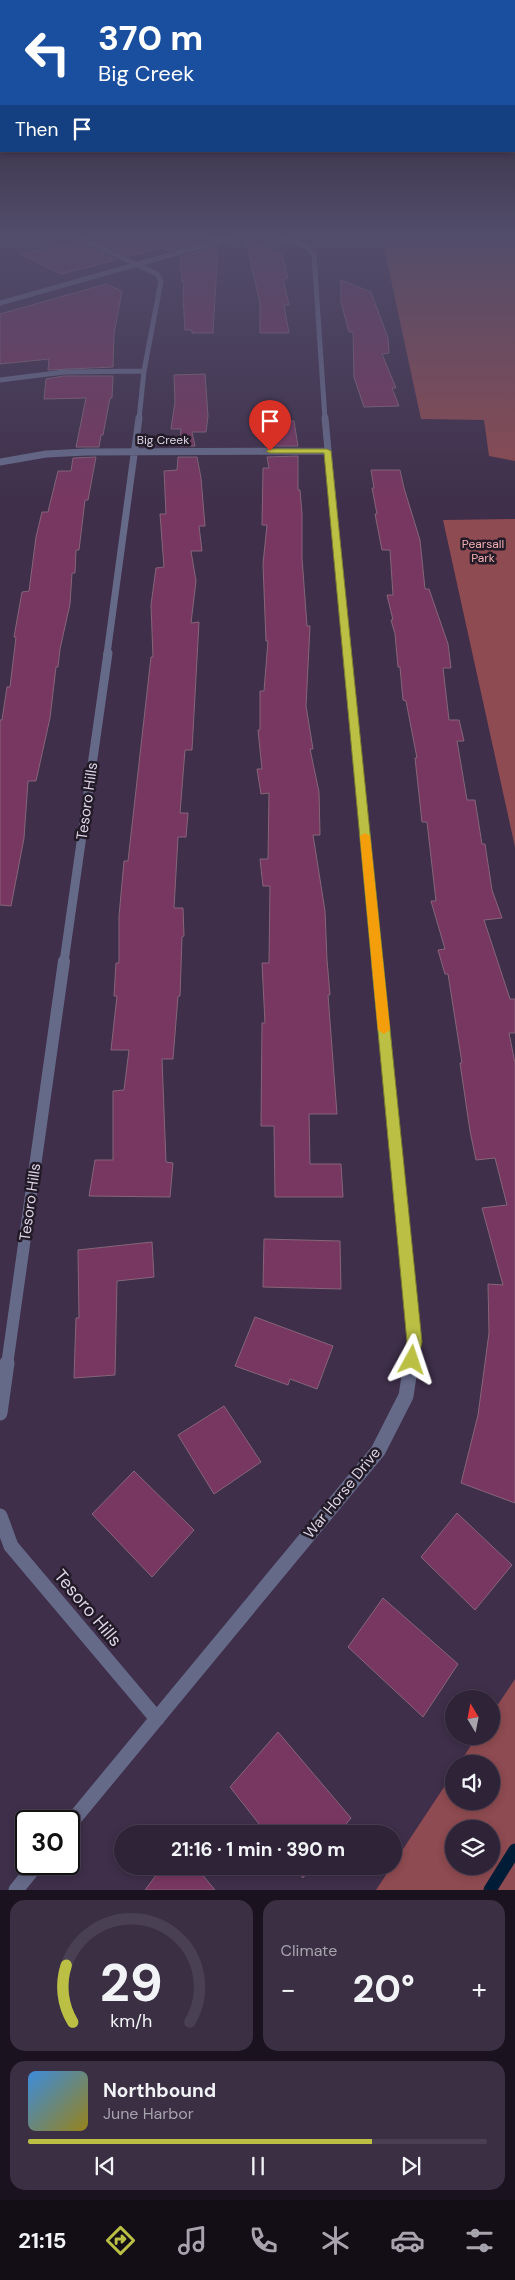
<!DOCTYPE html>
<meta charset="utf-8">
<style>
body{margin:0;font-family:"DM Sans",sans-serif;background:#3b2f43;color:#f1f3f6;height:100vh;display:flex;flex-direction:column;font-size:19px;white-space:nowrap}
*{box-sizing:border-box;margin:0}
p{font-size:16px;color:#a7a4ae}
.icon{flex:none;width:28px;height:28px;fill:none;stroke:currentColor;stroke-width:2;stroke-linecap:round;stroke-linejoin:round}
.map{position:relative;height:1890px;overflow:hidden}
.drawer{display:flex;flex-direction:column;gap:10px;padding:10px;background:#1a131f;flex:1}
.drawer>*{flex:none}
.hud{position:absolute;left:0px;top:0px;width:515px;height:152px;box-shadow:0 2px 8px #0003,0 0 0 1px #4a4053;background:#1a4fa0;color:#fff;overflow:hidden}
.needle{width:32px;rotate:350deg}
.fabs{position:absolute;left:445px;top:1690px;display:grid;gap:10px}
.fabs a{display:grid;place-items:center;width:55px;height:55px;border-radius:50%;background:#2f2338;box-shadow:0 2px 8px #0003,0 0 0 1px #4a4053;font-size:25px}
.speed{position:absolute;left:15px;top:1810px;display:flex;gap:10px;font-size:25px;font-weight:700;text-align:center}
.speed>*{display:grid;place-content:center;width:65px;height:65px;border-radius:50%;background:#2f2338;box-shadow:0 2px 8px #0003,0 0 0 1px #4a4053;line-height:1}
.speed .limit{border:2px solid #111;border-radius:8px;background:#fff;color:#111}
.pin{position:absolute;display:grid;place-items:center;width:42px;height:42px;color:#fff;margin:-51px -21px;border-radius:50% 50% 50% 0;rotate:-45deg;box-shadow:0 0 5px #0007}
.pin .icon{rotate:45deg}
.me{position:absolute;width:55px;margin:-28px;rotate:5deg;stroke-linejoin:round;filter:drop-shadow(0 0 4px #0008)}
.turn{display:flex;align-items:center;gap:18px;height:105px;padding:0 15px;font-size:22px}
.turn .icon{width:65px;height:65px;stroke-width:2.5}
.turn b{display:block;font-size:35px;line-height:42px}
.then{display:flex;align-items:center;height:48px;padding:0 15px;background:#0003;gap:10px;font-size:19px}
.big{font-size:38px;font-weight:700;line-height:1.1}
.drawer .widget{flex:1;display:flex;flex-direction:column;justify-content:center;gap:8px;min-width:0;padding:0 18px;border-radius:15px;background:#3b2f43}
.drawer .dial{align-items:center;gap:0}
.dial svg{height:130px;overflow:visible;fill:none;stroke:#4a4053;stroke-width:7;stroke-linecap:round;text-anchor:middle}
.dial text{fill:#f1f3f6;stroke:none}
.song{display:flex;align-items:center;gap:15px}
.cover{width:60px;height:60px;border-radius:8px;background:linear-gradient(135deg,hsl(210 70% 55%),hsl(50 70% 35%))}
.played{height:5px;border-radius:2px;background:linear-gradient(90deg,#bbc045 75%,#4a4053 75%)}
.keys{display:flex;justify-content:space-around;direction:ltr}
.heat{display:flex;justify-content:space-between;align-items:center;font-size:28px;direction:ltr}
.drawer .tiles{flex:1;display:grid;gap:10px;grid-template-columns:1fr 1fr}
.widget:last-child{grid-column:span 2}
.trip{position:absolute;left:114px;top:1825px;width:288px;height:50px;border-radius:25px;background:#2f2338;box-shadow:0 2px 8px #0003,0 0 0 1px #4a4053;font-weight:700;line-height:50px;text-align:center}
.tab-bar{display:flex;height:80px;justify-content:space-around;align-items:center;background:#130e16;color:#a7a4ae}
.tab-bar .icon{width:35px;height:35px}
.tab-bar .selected{color:#bbc045}
.tab-bar b{font-size:22px;color:#f1f3f6}
.map>svg:first-child{display:block}
</style>
<div class="map">
<svg width="515" height="1890" viewBox="0 0 515 1890">
<rect width="100%" height="100%" fill="#3f2f4a"/>
<path fill="#8e4b51" fill-rule="evenodd" d="M382 238H515V461L489 456 484 420 421 419Z
M515 519V847L443 520Z
M515 1679V1890H376L454 1772V1801H491V1764H459L477 1736H491V1715ZM454 1829H491V1866H454Z"/>
<g fill="none" stroke-linecap="round" stroke-linejoin="round">
<path stroke="#001d37" stroke-width="13" d="M490 1890 515 1850"/>
</g>
<path fill="#783761" stroke="#856578" d="M96 238H213L168 251 161 248 129 256 92 239Z
M246 240 282 255 288 278 283 279 289 305H284L289 333H260V304Z
M78 242 116 260 61 274 21 254Z
M218 246 213 333H192V330H185L183 295 184 281 182 282 180 257Z
M341 280 371 292 388 338 389 353 382 354 396 388H392L399 406 364 407 354 377 353 332H349L341 302Z
M106 284 122 291 114 334 113 367 48 370 49 359 0 364V314Z
M205 374 208 416 206 432H192L195 446H179L181 429H171L175 402 174 375Z
M64 376H113L112 398H110L103 435H101L99 447H76L86 398 44 399 46 379Z
M294 421 298 446H265L261 422Z
M298 456V490H300L302 514V558L307 626H310L306 706 313 749H310L319 792 320 835H313L325 911 327 960 330 995H328L337 1114H309L310 1164H341L343 1197H275L274 1126H261L262 1023H265L262 963H269L270 886H263L260 859H268L269 793 261 794 257 769H262L258 730H260V691H264L268 641H266L263 564 267 525H262L263 468H269L267 457Z
M96 457 88 500H85L79 550H76L75 573H72L70 604 60 649 58 667H56L50 718 36 781H28L24 838 11 906 0 905V720H2L7 687H10L16 637H14L22 592 29 591 36 537 42 512H48L58 471H71L73 458Z
M178 457H197L201 478 205 526H199L202 551H191L196 581 191 623 199 622 192 750H185L180 813H188L186 837H178L174 908H183L184 936 182 937 180 996H178L173 1059H162L166 1162 173 1163 170 1197 89 1196 95 1160H113V1091L124 1090 129 1050H111L117 996H114L116 963H119V916L124 861H128L151 657H153L151 605 156 568 164 567 160 514H166L164 471 177 470Z
M371 470H400L404 488 420 540 425 589H429L448 644 451 668H443L449 720H459L464 741H457L467 800H475L482 844H485L492 890 502 918 484 920 510 999H515V1033H509L515 1063V1503L461 1483 478 1415 489 1333 488 1284 503 1285 482 1208 507 1205 495 1158 476 1160 470 1131 460 1063H462L448 974H445L438 950 445 949 431 901H436L427 822H422L415 758H417L406 701 403 700 400 667H398L395 634 391 620H393L387 595H393L390 550H382L375 514H377L372 488H374Z
M264 1239 340 1241 341 1289 263 1287Z
M152 1242 154 1277 117 1281 115 1375 74 1378 76 1318H79L78 1250Z
M255 1317 333 1346 317 1389 290 1379 288 1385 235 1366Z
M224 1406 261 1462 214 1494 178 1435Z
M134 1471 194 1530 152 1577 92 1514Z
M457 1513 512 1565 475 1610 421 1557Z
M383 1598 458 1664 423 1717 348 1647Z
M278 1732 351 1818 338 1834H267L230 1787Z
M163 1866H195L215 1890H145Z
M293 1866H312L303 1878Z"/>
<g fill="none" stroke-linecap="round" stroke-linejoin="round">
<path stroke="#666a89" stroke-width="5" d="M80 238 157 274 161 281 144 371 139 419
M283 238 307 247 314 255 325 419
M0 303 230 238
M0 380 64 372 144 371"/>
<path stroke="#666a89" stroke-width="7" d="M325 418 347 654
M0 462 46 454 86 452 327 451
M107 654 139 418"/>
<path stroke="#666a89" stroke-width="9" d="M347 653 377 962
M64 962 108 653"/>
<path stroke="#666a89" stroke-width="12" d="M377 961 415 1342 411 1365
M7 1365 64 961"/>
<path stroke="#666a89" stroke-width="15" d="M0 1413 7 1363
M0 1516 11 1546 157 1719
M69 1825 378 1451 406 1396 411 1363
M16 1890 37 1864"/>
</g>
<linearGradient id="sky" x2="0" y2="1"><stop stop-color="#231a29"/><stop offset="0.47" stop-color="#524d6b"/><stop offset="1" stop-color="#524d6b" stop-opacity="0"/></linearGradient>
<rect width="515" height="503" fill="url(#sky)"/>
<path fill="#bbc045" stroke="#7a7d2d" d="M327 449 331 451 422 1342 417 1365 412 1368 406 1365 404 1360 407 1342 324 453H270L266 451 270 449Z"/>
<path fill="#f59e0b" d="M365 833 370 836 390 1030 384 1034 378 1030 360 836Z"/>
<g text-anchor="middle" dominant-baseline="central" stroke-width="5" stroke-linejoin="round" paint-order="stroke">
<g font-size="12" fill="#ded5e6" stroke="#221b27">
<text x="163" y="440">Big Creek</text>
</g>
<g font-size="12" fill="#f2adb1" stroke="#221b27">
<text x="483" y="544">Pearsall<tspan x="483" dy="14">Park</tspan></text>
</g>
<g font-size="15" fill="#ded5e6" stroke="#221b27">
<text transform="translate(87 801) rotate(-82)">Tesoro Hills</text>
<text transform="translate(30 1202) rotate(-82)">Tesoro Hills</text>
<text transform="translate(342 1493) rotate(-51)">War Horse Drive</text>
</g>
<g font-size="18" fill="#ded5e6" stroke="#221b27">
<text transform="translate(88 1608) rotate(50)">Tesoro Hills</text>
</g>
</g>
</svg>
<div class="fabs">
<a><svg class="needle" viewBox="-14 -14 28 28"><path d="M0-13l5 13h-10z" fill="#e53935"/><path d="M0 13l5-13h-10z" fill="#a7a4ae"/></svg></a>
<a><svg class="icon" aria-label="sound" viewBox="0 0 24 24"><path d="M4 9h4l5-4v14l-5-4H4zM17 9q2 3 0 6"/></svg></a>
<a><svg class="icon" aria-label="layers" viewBox="0 0 24 24"><path d="M12 4l9 5-9 5-9-5zM3 14l9 5 9-5"/></svg></a>
</div>
<div class="speed"><div class="limit">30</div></div>
<div class="pin" style="left:270px;top:451px;background:#d93025"><svg class="icon" aria-label="arrive" viewBox="0 0 24 24"><path d="M6 21V4h12l-3 4 3 4H6"/></svg></div>
<svg class="me" style="left:412px;top:1360px" viewBox="-20 -20 40 40"><path d="M0-17L14 15 0 8-14 15z" fill="#bbc045" stroke="#fff" stroke-width="4"/></svg>
<div class="trip">21:16 · 1 min · 390 m</div>
<div class="hud">
<div class="turn"><svg class="icon" aria-label="left" viewBox="0 0 24 24"><path d="M17 20v-9H6M10 6l-5 5 5 5"/></svg><div><b>370 m</b>Big Creek</div></div>
<div class="then">Then<svg class="icon" aria-label="arrive" viewBox="0 0 24 24"><path d="M6 21V4h12l-3 4 3 4H6"/></svg></div>
</div>
</div>
<section class="drawer">
<div class="tiles">
<div class="widget dial"><svg viewBox="0 0 100 80">
<path d="M14 69A42 42 0 1 1 86 69"/>
<path d="M14 69A42 42 0 0 1 10 34" stroke="#bbc045"/>
<text x="50" y="56" font-size="32" font-weight="700">29</text>
<text x="50" y="72" font-size="11">km/h</text>
</svg></div>
<div class="widget"><p>Climate</p>
<div class="heat"><a>−</a><b class="big">20°</b><a>+</a></div>
</div>
<div class="widget">
<div class="song"><i class="cover"></i><div><b>Northbound</b><p>June Harbor</p></div></div>
<div class="played"></div>
<div class="keys"><svg class="icon" aria-label="previous" viewBox="0 0 24 24"><path d="M18 5L8 12l10 7zM5 5v14"/></svg><svg class="icon" aria-label="pause" viewBox="0 0 24 24"><path d="M8 5v14M16 5v14"/></svg><svg class="icon" aria-label="next" viewBox="0 0 24 24"><path d="M6 5l10 7-10 7zM19 5v14"/></svg></div>
</div>
</div>
</section>
<nav class="tab-bar">
<b>21:15</b>
<svg class="icon selected" aria-label="directions" viewBox="0 0 24 24"><path d="M12 3l9 9-9 9-9-9zM9 14v-3h6M13 9l2 2-2 2"/></svg>
<svg class="icon" aria-label="music" viewBox="0 0 24 24"><path d="M9 18V5l10-2v13"/><circle cx="6" cy="18" r="3"/><circle cx="16" cy="16" r="3"/></svg>
<svg class="icon" aria-label="phone" viewBox="0 0 24 24"><path d="M5 4h4l2 5-3 2q2 4 5 5l2-3 5 2v4C11 20 4 13 5 4z"/></svg>
<svg class="icon" aria-label="climate" viewBox="0 0 24 24"><path d="M12 3v18M4 7l16 10M4 17L20 7"/></svg>
<svg class="icon" aria-label="car" viewBox="0 0 24 24"><path d="M5 17H2v-5l4-1 3-4h7l3 4 3 1v5h-3M9 17h6M6 11h13"/><circle cx="7" cy="17" r="2"/><circle cx="17" cy="17" r="2"/></svg>
<svg class="icon" aria-label="filters" viewBox="0 0 24 24"><path d="M4 7h16M4 17h16"/><circle cx="9" cy="7" r="2"/><circle cx="15" cy="17" r="2"/></svg>
</nav>
